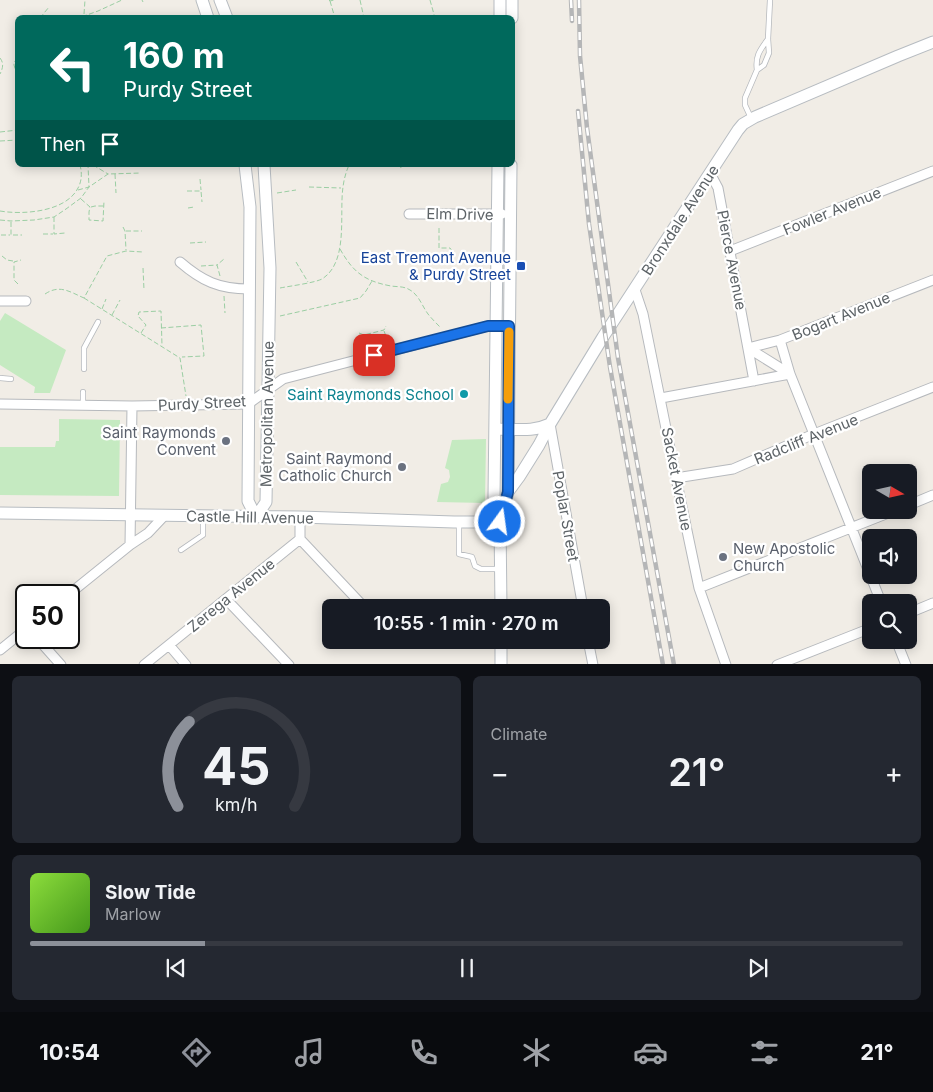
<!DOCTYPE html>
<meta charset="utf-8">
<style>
body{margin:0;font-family:Inter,sans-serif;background:#242831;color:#f1f3f6;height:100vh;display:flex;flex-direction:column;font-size:19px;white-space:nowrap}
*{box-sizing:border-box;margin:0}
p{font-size:16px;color:#9ea1a6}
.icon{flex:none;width:28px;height:28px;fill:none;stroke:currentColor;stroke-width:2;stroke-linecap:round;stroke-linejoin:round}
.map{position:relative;height:664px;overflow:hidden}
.sheet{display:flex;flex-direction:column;gap:12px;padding:12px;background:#0d0f14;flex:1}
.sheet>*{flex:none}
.guide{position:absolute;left:15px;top:15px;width:500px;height:152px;border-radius:8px;box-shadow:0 2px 12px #0003;background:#00695c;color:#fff;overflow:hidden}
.needle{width:32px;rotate:99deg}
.controls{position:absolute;left:862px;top:464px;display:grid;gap:10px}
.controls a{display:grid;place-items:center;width:55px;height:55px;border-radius:8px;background:#171b24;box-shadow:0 2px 12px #0003;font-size:25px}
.speed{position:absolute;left:15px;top:584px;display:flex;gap:10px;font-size:25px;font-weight:700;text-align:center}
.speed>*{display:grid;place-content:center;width:65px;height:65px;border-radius:50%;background:#171b24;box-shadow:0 2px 12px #0003;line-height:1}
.speed .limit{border:2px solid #111;border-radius:8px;background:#fff;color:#111}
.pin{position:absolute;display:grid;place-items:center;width:42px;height:42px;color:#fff;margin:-21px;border-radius:10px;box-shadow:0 2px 8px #0006}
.me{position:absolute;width:55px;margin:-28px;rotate:14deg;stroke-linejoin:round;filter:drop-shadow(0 0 4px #0008)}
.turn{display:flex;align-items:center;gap:18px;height:105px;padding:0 25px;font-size:22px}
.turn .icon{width:65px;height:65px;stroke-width:2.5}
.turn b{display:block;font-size:35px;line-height:42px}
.then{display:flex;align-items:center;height:48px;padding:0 25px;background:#0003;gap:10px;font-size:19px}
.big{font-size:38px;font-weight:600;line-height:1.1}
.sheet .widget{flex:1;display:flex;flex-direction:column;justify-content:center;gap:8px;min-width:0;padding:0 18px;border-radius:8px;background:#242831}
.sheet .dial{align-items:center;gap:0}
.dial svg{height:130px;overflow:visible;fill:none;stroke:#363941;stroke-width:7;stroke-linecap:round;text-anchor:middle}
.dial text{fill:#f1f3f6;stroke:none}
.song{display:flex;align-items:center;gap:15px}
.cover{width:60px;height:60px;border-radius:8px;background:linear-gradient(135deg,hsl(90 70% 55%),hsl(100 70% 35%))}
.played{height:5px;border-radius:2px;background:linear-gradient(90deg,#8c9099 20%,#363941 20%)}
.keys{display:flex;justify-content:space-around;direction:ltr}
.heat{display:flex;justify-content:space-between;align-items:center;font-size:28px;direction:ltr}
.sheet .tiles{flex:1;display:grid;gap:12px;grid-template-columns:1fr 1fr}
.widget:last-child{grid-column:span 2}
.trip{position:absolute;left:322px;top:599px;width:288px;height:50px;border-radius:8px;background:#171b24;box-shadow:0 2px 12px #0003;font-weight:600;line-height:50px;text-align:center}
.dock{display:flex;height:80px;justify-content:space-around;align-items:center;background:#090b0e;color:#9ea1a6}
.dock .icon{width:35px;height:35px}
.dock .on{color:#8c9099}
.dock b{font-size:22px;color:#f1f3f6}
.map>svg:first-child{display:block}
</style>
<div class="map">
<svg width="933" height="665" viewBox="0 0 933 665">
<rect width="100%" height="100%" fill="#f1ede6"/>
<path fill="#c5eac1" d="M5 313 66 350 50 393H34L35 387 0 365V321Z
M59 419 120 420 119 496 0 495V447H55L56 441H59Z
M486 439 485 503 437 502 441 484 448 482 450 477 449 470 445 468 452 440Z"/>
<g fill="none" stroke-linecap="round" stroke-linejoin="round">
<g stroke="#b6b9bd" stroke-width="6">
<path id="lane" d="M757 70C755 56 760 50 768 39
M751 118 745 105V98L757 70 764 65 769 53 768 39 770 0
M84 369V348L98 322
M0 378 11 379
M83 405V392
M459 523V554L472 557 475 566 481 569H500
M181 550 203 535V517"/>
</g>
<g stroke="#b6b9bd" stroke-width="11">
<path id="street" d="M710 173 718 188 754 381
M409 214H502
M730 251 933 171
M180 262C202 281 219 289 249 289
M635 290 643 314 676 478 699 588 726 665
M0 301H26
M780 340 790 374 881 602
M748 348 780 340 933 280
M748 348 790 374
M661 398 790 374
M0 404 132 406 248 404 283 379 488 326H501
M550 424 583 608
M676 478 733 469 814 434 933 387
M909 505 933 495
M300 517V539
M300 539 365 608
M130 545 148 533 165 515
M699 588 896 510
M68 595 130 545 132 406
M226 599 289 665
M909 613 933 603
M37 638 61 665
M588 640 593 665
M896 640 906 665
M169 645 186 665
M0 650 26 629
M144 665 300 539
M777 665 871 628"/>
</g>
<g stroke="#b7bcc1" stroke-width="13">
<path id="secondary" d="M202 0 208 18
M220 0 227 18
M500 18V0
M512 18V0
M245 165 250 207 248 501 256 517
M498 165 494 497 500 522 501 608
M500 429C518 429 533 432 550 424
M508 492 519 477 539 445 550 424 603 337 738 130 743 124 755 117 898 56 933 42
M0 513 300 517 454 522H500
M256 517 266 502 270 268 264 165
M501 520 508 492 511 165
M501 665V640"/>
</g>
<path stroke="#9bcea3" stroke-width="1" stroke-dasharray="5 2.5" stroke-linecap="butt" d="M142 0 143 2
M329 0 330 1 334 0
M360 0 364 18
M430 0 435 18
M330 1 335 18
M84 14 85 0
M40 18 49 7
M83 18 84 16 98 11 122 0
M0 58C4 63 3 68 0 74
M18 58 14 62V65L17 75 18 109
M0 132 18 130
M0 141 18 140
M93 165 108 174
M400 165 401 168
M115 174 116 193
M200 179 201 190
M309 187 341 188
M78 190 89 187 108 174 141 173
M187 191H201L202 202
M277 193 296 190
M81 199 90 207 89 212V220L103 221 104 201
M91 207 95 206H104
M188 208 194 207
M0 211C23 215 66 212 78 188 82 181 82 172 80 165
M54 217V234L65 233
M0 220 11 221 34 220 54 217 66 209 81 198 89 187 88 165
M11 222V235H22
M123 227 125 231 126 250
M439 228V248H450L453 252
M126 231H142
M43 234H53
M1 235H10
M190 243 206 242
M340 249C353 272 364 281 391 286 397 287 404 286 410 290 419 295 422 306 428 314 432 319 437 324 441 328
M2 256 7 260 13 261
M296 262 308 282
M201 266 217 265
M143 268 144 290
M220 276 217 265 224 259
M18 284 14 280V262L21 260
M280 288C290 286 314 283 322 279 349 262 339 214 343 187 344 179 346 172 349 165
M45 294C60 284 70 292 84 298L107 256 126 251 143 252
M224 296 225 313
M84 298 180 358 186 396
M102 309 106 299
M112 315 120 300
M280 316 360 298 366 291 372 281
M161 328 201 325 204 356 182 357
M384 331 388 341
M141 333 146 325 138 316 139 312 161 311 162 346
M359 333 364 335 384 330 386 326
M365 336 367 347"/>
<use href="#lane" stroke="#fff" stroke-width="4.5"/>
<use href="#street" stroke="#fff" stroke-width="9"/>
<use href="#secondary" stroke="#fff" stroke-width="11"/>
<g stroke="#b5b6b7" stroke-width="4.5">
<path id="rail" d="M571 0 572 21
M579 0 580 56 587 128 618 358 674 665
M578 111 589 224 610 367 663 665"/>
</g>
<use href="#rail" stroke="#fff" stroke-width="2.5" stroke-dasharray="8" stroke-linecap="butt"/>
</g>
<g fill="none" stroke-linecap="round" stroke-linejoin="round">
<g stroke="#114b97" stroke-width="12">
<path id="route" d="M374 355 488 326H509L508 492 500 522"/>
</g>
<use href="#route" stroke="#1a73e8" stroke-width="9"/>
<path stroke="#f59e0b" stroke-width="9" d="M508 399 509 332"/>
</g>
<rect fill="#1a4fb4" stroke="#fff" stroke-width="2" x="516" y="261" width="10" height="10" rx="2.5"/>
<circle fill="#0f9aa8" stroke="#fff" stroke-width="2" cx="464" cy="394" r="5"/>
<g fill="#6b7280" stroke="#fff" stroke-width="2">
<circle cx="226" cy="441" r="5"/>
<circle cx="402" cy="467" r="5"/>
<circle cx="723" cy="557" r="5"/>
</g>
<g text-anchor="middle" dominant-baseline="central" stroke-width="4.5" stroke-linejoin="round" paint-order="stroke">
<g font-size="15" fill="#5d6367" stroke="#fff">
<text transform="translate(832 211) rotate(-22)">Fowler Avenue</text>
<text transform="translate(460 214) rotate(1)">Elm Drive</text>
<text transform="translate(680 220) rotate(-57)">Bronxdale Avenue</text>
<text transform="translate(732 260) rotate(79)">Pierce Avenue</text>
<text transform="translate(841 316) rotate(-22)">Bogart Avenue</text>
<text transform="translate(202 403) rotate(-3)">Purdy Street</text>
<text transform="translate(267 414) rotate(-89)">Metropolitan Avenue</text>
<text transform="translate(806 439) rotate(-22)">Radcliff Avenue</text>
<text transform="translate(677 479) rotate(79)">Sacket Avenue</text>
<text transform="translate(566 516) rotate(80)">Poplar Street</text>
<text transform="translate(250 517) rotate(1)">Castle Hill Avenue</text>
<text transform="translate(231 595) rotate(-39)">Zerega Avenue</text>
</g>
<g font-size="15" fill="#164399" stroke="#fff" text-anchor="end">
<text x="511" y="257">East Tremont Avenue<tspan x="511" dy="17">&amp; Purdy Street</tspan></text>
</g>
<g font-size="15" fill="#0d838f" stroke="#fff" text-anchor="end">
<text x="454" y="394">Saint Raymonds School</text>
</g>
<g font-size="15" fill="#5b616d" stroke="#fff" text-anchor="end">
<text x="216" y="432">Saint Raymonds<tspan x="216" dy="17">Convent</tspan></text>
<text x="392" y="458">Saint Raymond<tspan x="392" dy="17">Catholic Church</tspan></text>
<text x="733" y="548" text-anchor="start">New Apostolic<tspan x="733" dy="17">Church</tspan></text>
</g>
</g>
</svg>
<div class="controls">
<a><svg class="needle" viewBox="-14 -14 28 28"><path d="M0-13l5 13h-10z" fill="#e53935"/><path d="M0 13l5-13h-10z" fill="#9ea1a6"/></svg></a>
<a><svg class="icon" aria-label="sound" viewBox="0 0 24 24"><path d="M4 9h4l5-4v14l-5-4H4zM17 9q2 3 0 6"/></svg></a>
<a><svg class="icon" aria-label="search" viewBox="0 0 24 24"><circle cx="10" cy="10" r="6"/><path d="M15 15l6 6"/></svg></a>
</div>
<div class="speed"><div class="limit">50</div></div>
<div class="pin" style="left:374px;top:355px;background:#d93025"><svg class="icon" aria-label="arrive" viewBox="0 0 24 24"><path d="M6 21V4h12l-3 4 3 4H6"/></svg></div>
<svg class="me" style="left:500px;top:522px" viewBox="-20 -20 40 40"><circle r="17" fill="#1a73e8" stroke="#fff" stroke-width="3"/><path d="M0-11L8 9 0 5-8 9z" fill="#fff"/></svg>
<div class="trip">10:55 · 1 min · 270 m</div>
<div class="guide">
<div class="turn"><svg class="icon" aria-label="left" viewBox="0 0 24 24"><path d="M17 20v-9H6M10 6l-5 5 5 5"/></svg><div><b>160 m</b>Purdy Street</div></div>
<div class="then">Then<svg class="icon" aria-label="arrive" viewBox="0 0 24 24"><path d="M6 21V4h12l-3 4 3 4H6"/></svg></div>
</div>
</div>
<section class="sheet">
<div class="tiles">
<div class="widget dial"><svg viewBox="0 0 100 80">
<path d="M14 69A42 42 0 1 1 86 69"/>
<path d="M14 69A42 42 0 0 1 21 17" stroke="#8c9099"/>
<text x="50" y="56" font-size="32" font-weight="700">45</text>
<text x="50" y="72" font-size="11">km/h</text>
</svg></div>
<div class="widget"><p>Climate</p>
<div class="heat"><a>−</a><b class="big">21°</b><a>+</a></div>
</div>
<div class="widget">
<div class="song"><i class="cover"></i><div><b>Slow Tide</b><p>Marlow</p></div></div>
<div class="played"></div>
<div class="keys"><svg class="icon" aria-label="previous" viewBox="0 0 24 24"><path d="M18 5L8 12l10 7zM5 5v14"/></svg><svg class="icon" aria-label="pause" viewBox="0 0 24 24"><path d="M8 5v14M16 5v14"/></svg><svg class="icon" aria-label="next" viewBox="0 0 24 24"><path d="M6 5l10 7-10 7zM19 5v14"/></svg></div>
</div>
</div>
</section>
<nav class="dock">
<b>10:54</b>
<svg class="icon on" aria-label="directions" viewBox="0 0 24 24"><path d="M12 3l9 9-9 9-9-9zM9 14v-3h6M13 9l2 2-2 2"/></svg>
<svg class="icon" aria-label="music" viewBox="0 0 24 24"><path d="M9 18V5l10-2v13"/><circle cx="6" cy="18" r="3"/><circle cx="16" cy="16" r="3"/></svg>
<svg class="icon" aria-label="phone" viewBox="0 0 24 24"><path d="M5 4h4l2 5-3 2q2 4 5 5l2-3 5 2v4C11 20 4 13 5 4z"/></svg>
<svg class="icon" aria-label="climate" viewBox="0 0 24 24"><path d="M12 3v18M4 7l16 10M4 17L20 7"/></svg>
<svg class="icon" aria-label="car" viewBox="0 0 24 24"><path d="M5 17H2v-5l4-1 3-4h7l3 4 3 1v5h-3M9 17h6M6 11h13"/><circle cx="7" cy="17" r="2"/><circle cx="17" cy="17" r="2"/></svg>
<svg class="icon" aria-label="filters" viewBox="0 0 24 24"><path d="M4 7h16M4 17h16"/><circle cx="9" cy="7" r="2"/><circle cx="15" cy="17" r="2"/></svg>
<b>21°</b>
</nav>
